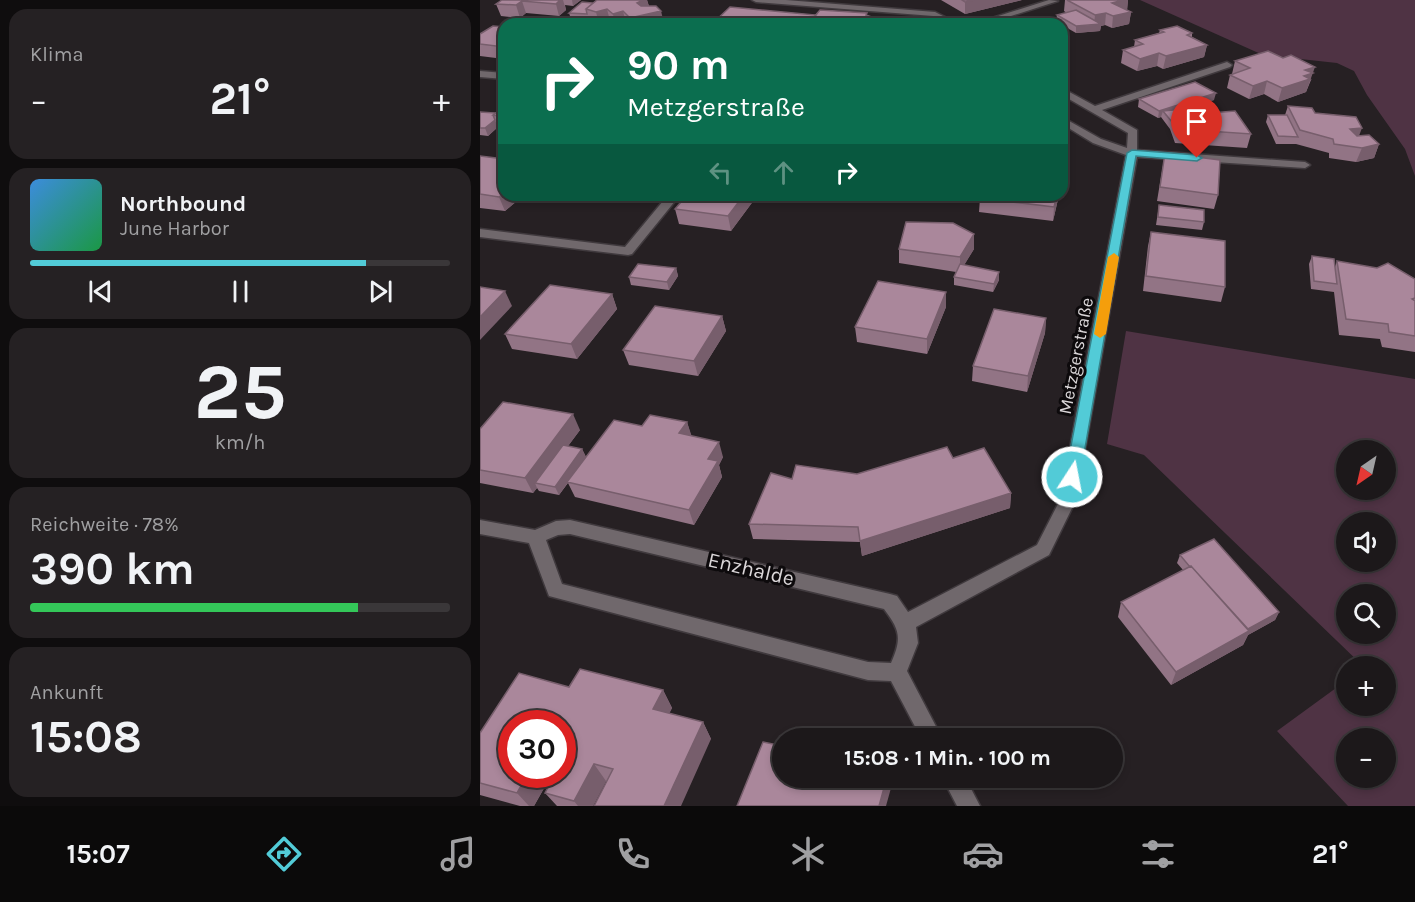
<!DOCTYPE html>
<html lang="de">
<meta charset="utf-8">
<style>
body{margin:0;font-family:Karla,sans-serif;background:#252123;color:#f1f3f6;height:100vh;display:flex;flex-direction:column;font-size:22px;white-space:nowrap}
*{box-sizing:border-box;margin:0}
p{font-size:20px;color:#a0a0a2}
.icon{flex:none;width:33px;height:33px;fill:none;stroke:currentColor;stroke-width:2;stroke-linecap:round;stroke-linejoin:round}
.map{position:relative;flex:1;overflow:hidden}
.drawer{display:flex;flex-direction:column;gap:9px;padding:9px;background:#0f0d0e;width:480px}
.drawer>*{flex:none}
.hud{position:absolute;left:18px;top:18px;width:570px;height:183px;border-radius:18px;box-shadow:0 3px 9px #0003,0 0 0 2px #3a3739;background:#0b6e4f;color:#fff;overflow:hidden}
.needle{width:39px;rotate:214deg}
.tools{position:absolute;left:856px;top:440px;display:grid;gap:12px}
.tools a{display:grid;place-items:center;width:60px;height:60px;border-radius:50%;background:#1c181a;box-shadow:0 3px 9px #0003,0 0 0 2px #3a3739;font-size:30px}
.speed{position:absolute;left:18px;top:710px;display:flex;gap:12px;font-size:30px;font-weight:700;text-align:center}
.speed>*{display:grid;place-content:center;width:78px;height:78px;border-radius:50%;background:#1c181a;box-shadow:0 3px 9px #0003,0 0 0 2px #3a3739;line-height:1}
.speed .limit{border:9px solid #d22;background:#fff;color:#111}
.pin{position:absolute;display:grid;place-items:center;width:51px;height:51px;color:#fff;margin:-62px -26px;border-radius:50% 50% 50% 0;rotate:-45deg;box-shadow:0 0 6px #0007}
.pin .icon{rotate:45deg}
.me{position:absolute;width:66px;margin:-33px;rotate:11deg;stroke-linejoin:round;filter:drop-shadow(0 0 4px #0008)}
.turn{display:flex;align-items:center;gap:21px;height:126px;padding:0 30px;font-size:27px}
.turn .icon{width:78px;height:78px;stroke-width:2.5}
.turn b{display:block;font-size:42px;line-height:51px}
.lanes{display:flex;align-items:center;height:57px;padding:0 30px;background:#0003;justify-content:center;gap:30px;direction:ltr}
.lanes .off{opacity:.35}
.big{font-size:45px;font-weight:700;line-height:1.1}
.drawer .tile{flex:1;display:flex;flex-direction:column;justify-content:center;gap:9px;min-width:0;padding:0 21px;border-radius:18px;background:#252123}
.drawer .dial{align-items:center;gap:0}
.dial b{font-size:78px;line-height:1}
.song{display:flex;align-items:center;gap:18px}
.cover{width:72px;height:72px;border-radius:9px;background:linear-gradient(135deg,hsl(210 70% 55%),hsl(140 70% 35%))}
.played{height:6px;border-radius:3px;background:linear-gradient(90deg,#52cbd7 80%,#3a3739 80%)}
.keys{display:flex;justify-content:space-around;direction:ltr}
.heat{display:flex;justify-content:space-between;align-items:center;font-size:33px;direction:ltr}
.charge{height:9px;border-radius:4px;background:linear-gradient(90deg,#34c759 78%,#3a3739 0)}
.trip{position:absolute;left:292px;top:728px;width:351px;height:60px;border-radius:30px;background:#1c181a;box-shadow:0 3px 9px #0003,0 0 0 2px #3a3739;font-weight:700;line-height:60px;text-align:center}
.tabs{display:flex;height:96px;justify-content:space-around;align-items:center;background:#0b0a0a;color:#a0a0a2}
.tabs .icon{width:42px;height:42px}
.tabs .current{color:#52cbd7}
.tabs b{font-size:27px;color:#f1f3f6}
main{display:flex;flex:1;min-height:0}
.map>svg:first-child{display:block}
</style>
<main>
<section class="drawer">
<div class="tile"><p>Klima</p>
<div class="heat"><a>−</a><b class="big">21°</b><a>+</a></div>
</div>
<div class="tile">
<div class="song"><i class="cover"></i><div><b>Northbound</b><p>June Harbor</p></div></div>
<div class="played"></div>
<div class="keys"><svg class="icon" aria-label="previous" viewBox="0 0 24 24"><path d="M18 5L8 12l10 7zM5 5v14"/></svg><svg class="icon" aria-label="pause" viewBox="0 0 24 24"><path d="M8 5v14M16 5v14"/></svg><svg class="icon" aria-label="next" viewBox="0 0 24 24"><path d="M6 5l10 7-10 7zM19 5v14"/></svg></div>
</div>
<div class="tile dial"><b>25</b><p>km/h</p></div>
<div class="tile"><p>Reichweite · 78%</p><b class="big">390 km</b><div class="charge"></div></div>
<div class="tile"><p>Ankunft</p><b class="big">15:08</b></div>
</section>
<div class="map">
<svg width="935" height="806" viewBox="0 0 935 806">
<rect width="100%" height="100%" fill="#262023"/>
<path fill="#4f3344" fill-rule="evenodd" d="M660 0H935V176L925 149 887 95 874 71 857 63 783 55Z
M646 331 935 379V806H868L797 731 867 680V705H906V666H883L664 455 627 444ZM867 450H906V489H867ZM867 522H906V561H867ZM867 594H906V633H867ZM867 738H906V777H867Z"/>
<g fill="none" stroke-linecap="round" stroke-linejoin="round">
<g stroke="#403a3e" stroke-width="3">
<path id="minor" d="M272 0H306L455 12 479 24H469L453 16 276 2Z
M569 0 578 1 506 24H493Z
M747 62 752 65 750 67 622 110 657 130V150L825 162 830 165 825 168 657 157 596 500 569 555 436 627 438 643 427 671 462 738H441L411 681 388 680 69 596 49 543 0 534V520L55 530 76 521 90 520 410 594 417 596 428 612 557 545 580 500 646 155 613 143 582 124V117L621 139 647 148 648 133 582 95V88L615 106ZM90 534 404 609C420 630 422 638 411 663L388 662 82 584 66 540 78 535Z
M0 71 24 73V79L0 77Z
M188 195H200L152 254 148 255 0 237V229L145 247Z
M462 777H485L500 806H477Z"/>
</g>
<use href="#minor" fill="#70686c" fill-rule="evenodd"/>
</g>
<path fill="#927485" d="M22 0H101L93 6 85 5 86 10 79 16 46 13 40 18 21 16 16 4Z
M117 0H167L169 6 184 23 179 24H147L146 23 143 24H133L130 21 119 24 109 21 91 19 89 13 113 3Z
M461 0H542L485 14Z
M585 0H648L647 10 651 12 649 24 632 28 625 25 621 26 620 31 596 33 582 25V24L576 22 577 15 587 13 584 11Z
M24 27V59L0 56V34Z
M680 30 712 33V37L727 45 724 57 683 69 677 66 657 71 641 63 643 50 654 47 655 40 679 33Z
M755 61 831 80 826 92 798 102 784 94 769 99 747 88 750 75 752 74Z
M659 99 734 100 708 108 717 114 771 134 767 148 695 143 690 129 681 117 678 118 658 107Z
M808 106 835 113 879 135 899 144 894 158 876 162 849 158V153L816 144H796L786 122 788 115H805Z
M24 107V130L19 129 18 127 8 136 0 135V112L16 113Z
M685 153 738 195 734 209 677 201Z
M0 156 24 195H44L25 211 0 208Z
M579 195 573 221 499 212 500 198Z
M274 200 251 231 199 224 195 209Z
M679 205 724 222 722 230 676 225Z
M671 232 745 287 741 302 663 291 668 246Z
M419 249H494L484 265 519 272V280L513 292 474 285V277L476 272 419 263Z
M832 256 855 267 857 261 935 279V352L902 347 900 339 859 335 854 292 831 289 829 264Z
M196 268 198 276 189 290 151 285 149 277Z
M466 292V307L447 354 377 342 375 327Z
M132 294 137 309 97 359 32 349 25 334Z
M242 316 246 331 218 376 149 365 143 350Z
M566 318 565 333 547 392 492 381 493 366Z
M207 422 211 436 243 457 239 465 242 477 214 525 95 497 88 483 79 495 59 491 57 488 53 493 0 483V428L100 430 88 446 102 449 106 457 162 426Z
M473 458 531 493 530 508 382 556 380 542 273 539 269 524 312 479 377 474Z
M700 555 799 612 795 620 768 635 763 645 691 685 638 617 641 602 703 570 697 563Z
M89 687 183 690 192 708 189 713 223 722 231 739 127 781H126L113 806H77L65 793 82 774V723H32L72 774 54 806H40L0 795V733Z"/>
<path fill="#775e6c" d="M75 0H83L86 10 79 16Z
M92 0H101L93 6Z
M163 0H167L170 10 160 14 157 3Z
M494 0H542L485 14V2Z
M643 0H648L647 11 632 3Z
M42 1 46 13 40 18 36 5Z
M127 9 130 21 119 24 116 12Z
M143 11 146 23 135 24 133 14Z
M181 11 184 23 179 24H151L150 18Z
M651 12 649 24 632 28 633 16Z
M626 13 625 25 621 26 620 31 596 33V26L614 25 615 15Z
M400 20V24H391Z
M727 45 724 57 683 69 686 56Z
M679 53 677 66 657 71 660 59Z
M835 67 826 92 798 102 802 88 825 70Z
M787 81 784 94 769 99 773 86Z
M736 93 734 100 686 116 683 111 681 117 678 118 679 111Z
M15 120 18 127 8 136 5 128Z
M882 128 877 141 870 129Z
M899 144 894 158 876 162 882 148Z
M24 193V195H44L25 211 19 197Z
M264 195H273L274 200 251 231 248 216Z
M577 195H579L573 221 574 207Z
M494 234V249L480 272V257Z
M196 268 198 276 189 290 187 282Z
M519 272V280L513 292 514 284Z
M25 291 32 306 0 340V317Z
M466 292V307L447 354V339Z
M132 294 137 309 97 359 91 344Z
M242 316 246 331 218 376 214 361Z
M566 318 565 333 547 392 548 376Z
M93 414 100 430 60 484 55 483 57 488 53 493 45 478Z
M207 422 212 437 199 433Z
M239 442 243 457 239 465 242 477 214 525 209 510 228 459Z
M102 449 106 457 79 495 75 487Z
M531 493 530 508 382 556 380 541Z
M799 612 795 620 768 635 763 645 691 685 696 672 764 631Z
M183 690 192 708 183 727 173 709Z
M223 722 231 739 201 806H184Z
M114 764 126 781 113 806H98L94 801Z
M48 774H72L54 806H49L37 793Z
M407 777H409L411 788 406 806H399Z"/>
<path fill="#aa879b" stroke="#775e6c" stroke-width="1.5" d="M22 0H80L76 4 42 1 36 5 16 4Z
M117 0H163L157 3 161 6H176L181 11 150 18 143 11 133 14 127 9 116 12 106 9Z
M482 0H494L485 2Z
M587 0H643L632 3 651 12 633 16 626 13 615 15Z
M102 2 113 3 106 9 107 14 89 13Z
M250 7 336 15 328 24H232Z
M340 10 387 13 386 15 400 20 391 24H328Z
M596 10 621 24 596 26 577 15Z
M13 26 24 27V47L0 44V34Z
M697 26 712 33 707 35 727 45 686 56 679 53 660 59 643 50 663 44 655 40 684 32 680 30Z
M788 51 803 58 811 55 835 67 825 70 833 73 824 76 830 79 802 88 787 81 773 86 750 75 770 68 755 61Z
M715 82 736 93 679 111 659 99Z
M808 106 832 108 835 113 876 117 882 128 870 129 877 136 889 135 899 144 882 148 854 144 853 139 820 130Z
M24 107V117L13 115Z
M713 108 717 114 693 116 692 122 683 111Z
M755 111 771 134 698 129 693 116Z
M0 112 16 113 13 115 15 120 5 128H0Z
M788 115H807L818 137 798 136Z
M685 153 740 160 738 195 680 187Z
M0 156 24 159V193L19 197 0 194Z
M207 195H264L248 216 195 209Z
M501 195H577L574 207 500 198Z
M679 205 724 210V222L678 217Z
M426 222 473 223 494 234 480 257 419 249Z
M671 232 745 241V287L666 276Z
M832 256 854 259 857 284 834 281Z
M857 261 897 268 908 263 935 279V298L932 299 935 301V336L909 332 908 324 866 319Z
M158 264 196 268 187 282 149 277Z
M480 264 519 272 514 284 474 277Z
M398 281 466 292 447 339 375 327Z
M70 285 132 294 91 344 25 334Z
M0 287 25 291 0 317Z
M175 306 242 316 214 361 143 350Z
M514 309 566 318 548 376 493 366Z
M23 402 93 414 45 478 0 470V429Z
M170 415 207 422 199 433 239 442 228 459 238 461 209 510 87 482 134 420 162 426Z
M83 445 102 449 75 487 55 483Z
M467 447 473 458 504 448 531 493 380 541 378 527 269 524 291 473 312 479 316 465 377 474Z
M734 539 799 612 768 629 711 566 710 567 700 555Z
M711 566 769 631 696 672 641 602Z
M100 669 183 690 173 709 223 722 184 806H114L133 769 114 764 94 801 65 793 75 774H82V761L84 758H82V723H32V774H48L37 793 0 783V733L39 673 89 687Z
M283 742 303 746V777H407L399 806H257Z"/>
<path fill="#52cbd7" stroke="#35848c" stroke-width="1.5" d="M652 150 717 155 722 158 717 161 656 156 600 477 598 481H587L585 477 647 153Z"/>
<path fill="#f59e0b" d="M634 253 639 257 626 334 620 338 614 334 628 257Z"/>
<g text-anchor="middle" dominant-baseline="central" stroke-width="6" stroke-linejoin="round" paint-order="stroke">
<g font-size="18" fill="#dad6d8" stroke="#0d0a0c">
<text transform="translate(596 356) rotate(-79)">Metzgerstraße</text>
</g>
<g font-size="21" fill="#dad6d8" stroke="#0d0a0c">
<text transform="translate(271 569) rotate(13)">Enzhalde</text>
</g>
</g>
</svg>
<div class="tools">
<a><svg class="needle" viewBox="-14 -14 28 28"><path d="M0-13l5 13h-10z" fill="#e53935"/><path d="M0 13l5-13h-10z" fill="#a0a0a2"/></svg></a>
<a><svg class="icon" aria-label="sound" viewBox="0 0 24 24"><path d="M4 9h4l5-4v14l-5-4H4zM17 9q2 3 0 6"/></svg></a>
<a><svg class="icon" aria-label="search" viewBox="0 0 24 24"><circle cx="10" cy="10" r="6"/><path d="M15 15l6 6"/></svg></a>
<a>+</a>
<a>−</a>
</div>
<div class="speed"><div class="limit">30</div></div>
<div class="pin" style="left:717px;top:158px;background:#d93025"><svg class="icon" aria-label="arrive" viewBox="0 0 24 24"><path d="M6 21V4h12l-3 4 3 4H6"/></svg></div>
<svg class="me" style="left:592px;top:477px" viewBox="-20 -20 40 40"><circle r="17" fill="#52cbd7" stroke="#fff" stroke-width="3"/><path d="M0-11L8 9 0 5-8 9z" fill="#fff"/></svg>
<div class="trip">15:08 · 1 Min. · 100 m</div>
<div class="hud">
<div class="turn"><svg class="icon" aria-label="right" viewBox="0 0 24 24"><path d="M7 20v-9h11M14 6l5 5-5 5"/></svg><div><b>90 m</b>Metzgerstraße</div></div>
<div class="lanes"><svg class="icon off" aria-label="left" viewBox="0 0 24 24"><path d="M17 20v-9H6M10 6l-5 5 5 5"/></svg><svg class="icon off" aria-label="ahead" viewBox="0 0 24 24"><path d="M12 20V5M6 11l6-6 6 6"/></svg><svg class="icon" aria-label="right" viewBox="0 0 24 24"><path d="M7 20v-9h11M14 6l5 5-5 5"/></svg></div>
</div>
</div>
</main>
<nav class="tabs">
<b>15:07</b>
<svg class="icon current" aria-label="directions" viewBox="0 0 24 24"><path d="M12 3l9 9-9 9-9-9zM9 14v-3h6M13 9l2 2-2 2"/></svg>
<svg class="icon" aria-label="music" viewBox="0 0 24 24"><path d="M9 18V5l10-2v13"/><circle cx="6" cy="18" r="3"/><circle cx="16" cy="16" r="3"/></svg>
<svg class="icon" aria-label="phone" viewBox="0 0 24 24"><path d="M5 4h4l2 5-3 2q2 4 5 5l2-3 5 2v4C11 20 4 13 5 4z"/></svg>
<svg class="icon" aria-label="climate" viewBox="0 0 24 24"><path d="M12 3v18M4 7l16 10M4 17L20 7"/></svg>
<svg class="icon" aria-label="car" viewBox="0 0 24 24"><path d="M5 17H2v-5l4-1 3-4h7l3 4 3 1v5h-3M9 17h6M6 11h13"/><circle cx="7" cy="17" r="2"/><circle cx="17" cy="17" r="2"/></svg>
<svg class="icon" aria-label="filters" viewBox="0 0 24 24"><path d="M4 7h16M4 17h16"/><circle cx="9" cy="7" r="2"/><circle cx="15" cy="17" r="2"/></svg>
<b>21°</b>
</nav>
